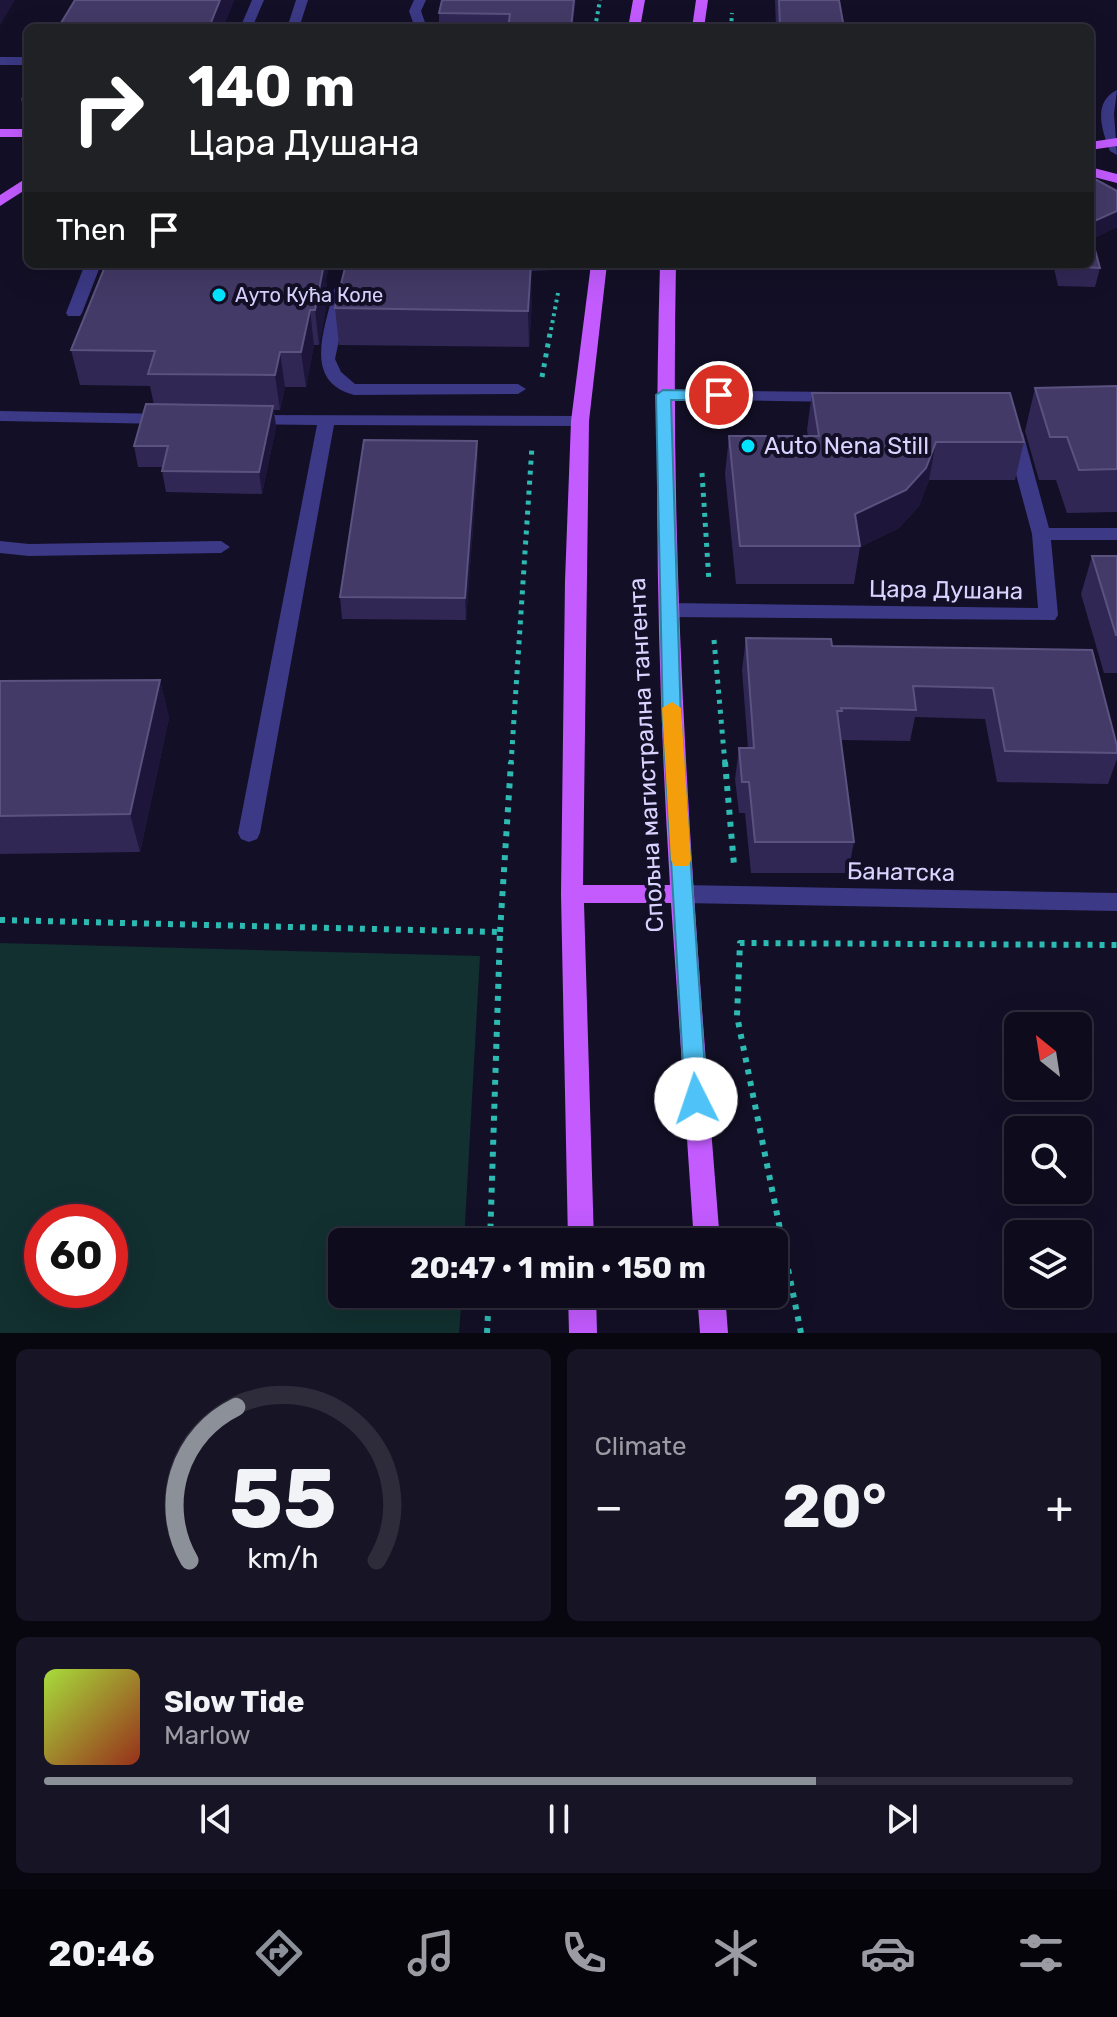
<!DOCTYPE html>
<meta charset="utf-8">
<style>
body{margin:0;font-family:Rubik,sans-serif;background:#171425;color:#f1f3f6;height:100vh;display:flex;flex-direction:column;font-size:30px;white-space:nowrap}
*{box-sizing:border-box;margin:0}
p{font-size:26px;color:#9b9ba3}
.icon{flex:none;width:44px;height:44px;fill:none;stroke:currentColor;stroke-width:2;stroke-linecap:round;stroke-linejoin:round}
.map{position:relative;height:1333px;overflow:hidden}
.side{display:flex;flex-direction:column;gap:16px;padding:16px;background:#08060f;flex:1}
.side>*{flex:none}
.hud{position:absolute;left:24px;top:24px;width:1070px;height:244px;border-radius:12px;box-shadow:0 8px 32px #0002,0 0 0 2px #2e2b3b;background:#202124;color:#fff;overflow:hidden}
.needle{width:52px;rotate:330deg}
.buttons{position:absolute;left:1004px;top:1012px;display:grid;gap:16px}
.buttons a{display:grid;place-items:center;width:88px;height:88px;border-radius:12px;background:#0e0b1c;box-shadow:0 8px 32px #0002,0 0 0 2px #2e2b3b;font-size:40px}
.speed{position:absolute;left:24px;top:1204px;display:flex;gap:16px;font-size:40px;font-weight:700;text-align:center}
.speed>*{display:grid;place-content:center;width:104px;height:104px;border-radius:50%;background:#0e0b1c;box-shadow:0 8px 32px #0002,0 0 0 2px #2e2b3b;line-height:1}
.speed .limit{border:12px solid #d22;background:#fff;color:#111}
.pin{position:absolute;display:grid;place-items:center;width:68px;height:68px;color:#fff;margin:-34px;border:4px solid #fff;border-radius:50%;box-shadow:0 2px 8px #0007}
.me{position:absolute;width:88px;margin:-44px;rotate:356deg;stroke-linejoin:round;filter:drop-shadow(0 0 6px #0008)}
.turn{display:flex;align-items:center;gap:28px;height:168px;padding:0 32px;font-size:36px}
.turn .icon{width:104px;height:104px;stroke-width:2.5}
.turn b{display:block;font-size:56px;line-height:68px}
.then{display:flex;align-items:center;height:76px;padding:0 32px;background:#0003;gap:16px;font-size:30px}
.big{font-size:60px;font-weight:700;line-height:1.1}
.side .tile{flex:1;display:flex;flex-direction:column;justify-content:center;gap:12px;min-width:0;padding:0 28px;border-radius:12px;background:#171425}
.side .dial{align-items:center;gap:0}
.dial svg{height:208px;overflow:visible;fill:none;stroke:#2e2b3b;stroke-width:7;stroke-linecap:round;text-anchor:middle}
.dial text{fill:#f1f3f6;stroke:none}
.song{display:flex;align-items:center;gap:24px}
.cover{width:96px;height:96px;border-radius:12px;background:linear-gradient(135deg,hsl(80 70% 55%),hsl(10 70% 35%))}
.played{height:8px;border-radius:4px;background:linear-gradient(90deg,#8c9099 75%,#2e2b3b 75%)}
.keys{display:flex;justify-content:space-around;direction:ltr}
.heat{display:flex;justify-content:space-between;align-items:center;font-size:44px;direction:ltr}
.side .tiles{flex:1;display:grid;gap:16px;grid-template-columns:1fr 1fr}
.tile:last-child{grid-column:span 2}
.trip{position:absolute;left:328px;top:1228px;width:460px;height:80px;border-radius:12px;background:#0e0b1c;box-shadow:0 8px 32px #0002,0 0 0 2px #2e2b3b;font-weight:700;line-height:80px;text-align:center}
.tabs{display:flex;height:128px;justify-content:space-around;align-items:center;background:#06040b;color:#9b9ba3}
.tabs .icon{width:56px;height:56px}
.tabs .on{color:#8c9099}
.tabs b{font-size:36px;color:#f1f3f6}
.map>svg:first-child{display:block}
</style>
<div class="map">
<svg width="1117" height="1333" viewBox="0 0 1117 1333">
<rect width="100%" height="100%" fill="#130f26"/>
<path fill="#11302f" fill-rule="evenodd" d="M0 943 480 956 464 1242H342V1294H462L459 1333H0ZM42 1222H110V1290H42Z"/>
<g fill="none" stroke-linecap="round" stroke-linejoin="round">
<path stroke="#2dbab2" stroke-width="4" stroke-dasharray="3 4" stroke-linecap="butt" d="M595 28 600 0
M731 28 732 13
M551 330 558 293"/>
<path stroke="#2dbab2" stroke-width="5" stroke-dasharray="4 6" stroke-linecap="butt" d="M542 377 551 328
M702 473 709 582
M714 640 725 764
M511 764 532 446"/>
<path stroke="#2dbab2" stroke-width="6" stroke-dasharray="5 7" stroke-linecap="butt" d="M725 762 734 865
M0 920 500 932 490 1242
M500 932 511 762
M487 1333 489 1294
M801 1333 737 1016 740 943 1117 945"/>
<path fill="#3c3986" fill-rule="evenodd" d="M252 0H264L252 28H240Z
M296 0H308L299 28H287Z
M414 0H426L421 11 427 28H415L409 11Z
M0 57H28V65H0Z
M1117 90 1114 114 1117 155 1110 151C1102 131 1092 102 1117 90Z
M28 94V104L22 103 21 98Z
M85 264H101L82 313 80 316H68L66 313Z
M501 264H607L599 269 507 271 502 269Z
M342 284 350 289 335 359 341 372 355 384H518L526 389 518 394 354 395C301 381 326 326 334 289Z
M663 390 839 392 847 397 839 402 657 399 655 395Z
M0 411 168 414 177 419 168 424 0 421Z
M248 415 580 416 589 421 580 426 334 425 260 833 257 839 249 842 241 839 238 833 317 425 242 424 239 420 242 416Z
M1014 428 1023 433 1049 528H1117V540H1051L1058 615 1055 620 669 617 659 610 669 603 1038 608 1032 534 1005 433Z
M0 541 29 544 221 541 230 547 221 553 29 556 0 553Z
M683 885 1117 893V911L683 903 675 900 672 894 675 888Z"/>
<path fill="#c35bff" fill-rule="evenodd" d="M633 0H645L640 28H628Z
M696 0H708L704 28H692Z
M0 129H28V137H0Z
M1117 138V146L1090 150V142Z
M1090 167 1117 174V183L1090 176Z
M28 177V188L0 206V195Z
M591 264H607L589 421 583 885H670C657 678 654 471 660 264H676C669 592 694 916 720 1242H694L671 903H584L594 1242H568L561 894 565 581 571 421Z
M568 1294H596L597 1333H569Z
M697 1294H725L728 1333H700Z"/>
</g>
<path fill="#312755" d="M75 0H234L223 28H62L61 23Z
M442 0 573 28H439V13Z
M775 0H839L844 28H776Z
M1090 179 1117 191V227L1092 239 1100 268 1095 287 1058 286 1053 264H1090Z
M326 281 328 297 319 345H314L306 387H285L280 410H274L276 427 262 494 166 492 162 471 163 467H138L134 446 154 405 150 386 80 385 71 350Z
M532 300 529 347 339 345 335 308Z
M1117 386V512L1067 513 1056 480H1039L1025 431 1035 388Z
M812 393 1024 442 1015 480H929L919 506 899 528 860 547 854 584H736L725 474 729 436H808L807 430Z
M477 441 478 462 466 620 342 619 340 597Z
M1092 556H1117V673H1104L1081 594Z
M746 638 832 646 1092 650 1117 746V759L1108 784 997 782 985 719 915 717 910 741 840 740 854 842 848 873H751L745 813H739L735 779 739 748H748L742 670Z
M160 680 169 718 140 852 0 854V681Z"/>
<path fill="#1d163a" d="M0 0H15L0 25Z
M220 0H234L223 28H210V25Z
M574 0H576L573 28H571Z
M1117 211V227L1090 240V223Z
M319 264H330L326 281 328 297 319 345 315 310Z
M531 264 532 300 529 347 528 311Z
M310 310 314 345 306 387 301 352Z
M280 352 285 387 280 410 275 375Z
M273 406 276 427 262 494 259 472Z
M477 441 478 462 466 620 465 598Z
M936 442 929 480 919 506 899 528 860 547 855 514Z
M160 680 169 718 140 852 130 814Z"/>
<path fill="#433a67" stroke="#5a527f" stroke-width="2" d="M75 0H220L210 25 61 23Z
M442 0H574L571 28H508L510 14 439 13Z
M779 0H839L844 28H780Z
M1090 179H1095L1117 191V211L1090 223Z
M1090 232 1100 268 1063 266 1062 264H1090Z
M106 264H324L315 310H310L301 352H280L275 375 148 374 155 351 71 350Z
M346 264H531L528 311 335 308Z
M1117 386V469L1079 470 1067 437H1050L1035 388Z
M812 393H1010L1024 442H936L926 468 906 490 855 514 860 546H740L729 436H819Z
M146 404 273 406 259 472 162 471 168 446H134Z
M364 440 477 441 465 598 340 597Z
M1092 556H1117V635H1116Z
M746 638 831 639 832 646 1092 650 1117 746V753L1005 751 993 688 913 686 916 710 841 708 842 711H837L854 842H755L749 782H742L739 748H754Z
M160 680 130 814 0 816V681Z"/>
<path fill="#4fc3f7" stroke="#337fa1" stroke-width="2" d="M663 390 719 391 726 395 719 400H671L681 723 707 1099 704 1107 696 1110 688 1107 685 1099 663 723 656 395Z"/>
<path fill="#f59e0b" d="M672 702 681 708 691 860 688 866H674L671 860 662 708Z"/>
<g fill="#00e4ff" stroke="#130f26" stroke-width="3">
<circle cx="219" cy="295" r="8"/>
<circle cx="748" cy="446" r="8"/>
</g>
<g text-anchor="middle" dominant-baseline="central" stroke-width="8" stroke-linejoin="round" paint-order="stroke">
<g font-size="20" fill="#d9d4ff" stroke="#130f26" text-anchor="start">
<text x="235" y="295">Ауто Кућа Коле</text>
</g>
<g font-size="24" fill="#d9d4ff" stroke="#130f26" text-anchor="start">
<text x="764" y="446">Auto Nena Still</text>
</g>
<g font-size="24" fill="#d9d4ff" stroke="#130f26">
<text transform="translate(946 590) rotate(1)">Цара Душана</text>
<text transform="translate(646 755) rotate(-93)">Спољна магистрална тангента</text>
<text transform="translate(901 872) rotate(1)">Банатска</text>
</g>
</g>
</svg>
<div class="buttons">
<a><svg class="needle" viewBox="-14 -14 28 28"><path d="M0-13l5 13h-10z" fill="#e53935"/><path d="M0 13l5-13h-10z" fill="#9b9ba3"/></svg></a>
<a><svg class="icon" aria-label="search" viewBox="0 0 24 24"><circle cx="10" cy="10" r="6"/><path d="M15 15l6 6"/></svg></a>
<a><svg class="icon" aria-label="layers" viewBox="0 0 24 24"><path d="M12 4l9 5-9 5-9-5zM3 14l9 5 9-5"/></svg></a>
</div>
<div class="speed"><div class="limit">60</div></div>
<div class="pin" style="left:719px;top:395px;background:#d93025"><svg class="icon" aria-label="arrive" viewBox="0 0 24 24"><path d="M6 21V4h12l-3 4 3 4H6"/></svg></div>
<svg class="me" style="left:696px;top:1099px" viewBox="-20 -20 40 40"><circle r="19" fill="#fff"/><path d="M0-13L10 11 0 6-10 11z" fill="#4fc3f7"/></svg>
<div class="trip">20:47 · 1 min · 150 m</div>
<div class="hud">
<div class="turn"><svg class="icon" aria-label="right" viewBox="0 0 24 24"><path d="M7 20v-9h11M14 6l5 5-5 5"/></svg><div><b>140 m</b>Цара Душана</div></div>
<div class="then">Then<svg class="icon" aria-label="arrive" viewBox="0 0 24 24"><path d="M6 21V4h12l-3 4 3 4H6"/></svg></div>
</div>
</div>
<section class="side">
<div class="tiles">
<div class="tile dial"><svg viewBox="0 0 100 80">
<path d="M14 69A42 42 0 1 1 86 69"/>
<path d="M14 69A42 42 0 0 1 32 10" stroke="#8c9099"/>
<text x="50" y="56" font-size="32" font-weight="700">55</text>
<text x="50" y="72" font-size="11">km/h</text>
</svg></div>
<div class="tile"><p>Climate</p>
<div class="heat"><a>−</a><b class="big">20°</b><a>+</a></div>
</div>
<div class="tile">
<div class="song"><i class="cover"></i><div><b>Slow Tide</b><p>Marlow</p></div></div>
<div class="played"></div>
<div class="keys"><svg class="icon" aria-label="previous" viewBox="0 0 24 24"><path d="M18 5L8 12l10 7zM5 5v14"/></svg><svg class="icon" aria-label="pause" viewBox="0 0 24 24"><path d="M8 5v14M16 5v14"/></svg><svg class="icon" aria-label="next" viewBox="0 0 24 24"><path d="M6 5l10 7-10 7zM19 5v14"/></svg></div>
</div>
</div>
</section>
<nav class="tabs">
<b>20:46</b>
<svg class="icon on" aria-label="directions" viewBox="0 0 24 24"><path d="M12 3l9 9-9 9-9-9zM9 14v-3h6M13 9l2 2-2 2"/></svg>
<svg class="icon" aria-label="music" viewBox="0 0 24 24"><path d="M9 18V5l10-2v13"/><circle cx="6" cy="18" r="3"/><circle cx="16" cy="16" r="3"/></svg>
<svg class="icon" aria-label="phone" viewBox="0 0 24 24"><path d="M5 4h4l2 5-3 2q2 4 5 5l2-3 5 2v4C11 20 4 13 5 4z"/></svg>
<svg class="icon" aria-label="climate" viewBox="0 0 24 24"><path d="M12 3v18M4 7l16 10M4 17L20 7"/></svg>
<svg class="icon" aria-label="car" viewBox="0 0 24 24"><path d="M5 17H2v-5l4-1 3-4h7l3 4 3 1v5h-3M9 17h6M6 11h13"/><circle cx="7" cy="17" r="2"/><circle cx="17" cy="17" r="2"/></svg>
<svg class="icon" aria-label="filters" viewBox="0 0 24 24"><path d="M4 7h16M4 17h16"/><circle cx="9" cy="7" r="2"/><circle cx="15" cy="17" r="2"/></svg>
</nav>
